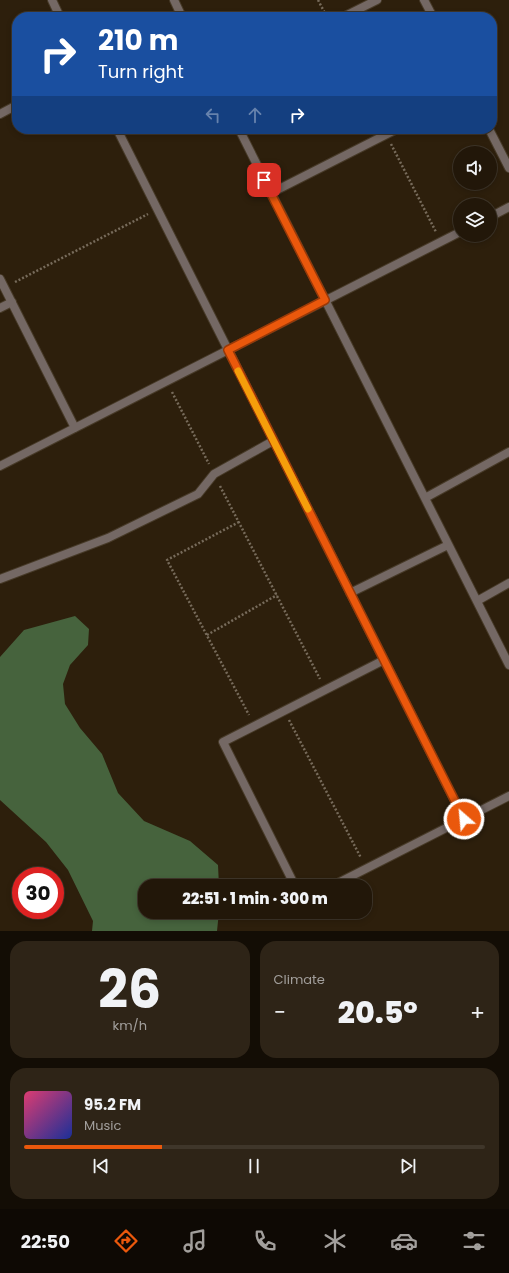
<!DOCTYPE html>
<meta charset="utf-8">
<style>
body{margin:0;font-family:Poppins,sans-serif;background:#2e2417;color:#f1f3f6;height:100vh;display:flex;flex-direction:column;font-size:15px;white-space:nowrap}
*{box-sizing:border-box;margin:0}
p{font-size:13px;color:#a29f9c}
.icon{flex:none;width:22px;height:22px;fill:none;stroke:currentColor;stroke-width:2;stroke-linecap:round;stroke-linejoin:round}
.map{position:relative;height:931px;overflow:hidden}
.details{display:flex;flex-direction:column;gap:10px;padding:10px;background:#130d05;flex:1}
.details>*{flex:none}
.banner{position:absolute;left:12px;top:12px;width:485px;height:122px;border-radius:16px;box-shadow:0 2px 6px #0003,0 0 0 1px #3f362a;background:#1a4fa0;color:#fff;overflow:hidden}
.fabs{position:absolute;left:453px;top:146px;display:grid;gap:8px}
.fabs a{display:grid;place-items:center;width:44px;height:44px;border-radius:50%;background:#221709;box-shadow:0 2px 6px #0003,0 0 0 1px #3f362a;font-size:20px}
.speed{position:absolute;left:12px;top:867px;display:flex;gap:8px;font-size:20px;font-weight:700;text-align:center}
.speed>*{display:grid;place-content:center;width:52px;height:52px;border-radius:50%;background:#221709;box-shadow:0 2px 6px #0003,0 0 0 1px #3f362a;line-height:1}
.speed .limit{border:6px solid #d22;background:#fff;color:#111}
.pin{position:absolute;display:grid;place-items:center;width:34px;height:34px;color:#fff;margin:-17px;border-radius:8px;box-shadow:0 2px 6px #0006}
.me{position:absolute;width:44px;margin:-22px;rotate:333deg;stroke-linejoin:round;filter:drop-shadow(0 0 3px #0008)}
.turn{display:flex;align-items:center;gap:14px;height:84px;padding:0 20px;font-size:18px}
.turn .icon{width:52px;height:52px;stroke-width:2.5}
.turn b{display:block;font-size:28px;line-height:34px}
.lanes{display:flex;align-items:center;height:38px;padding:0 20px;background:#0003;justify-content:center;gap:20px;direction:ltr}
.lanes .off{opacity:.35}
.big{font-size:30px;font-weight:800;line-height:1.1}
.details .tile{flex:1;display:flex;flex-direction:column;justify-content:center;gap:6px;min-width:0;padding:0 14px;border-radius:16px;background:#2e2417}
.details .dial{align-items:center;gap:0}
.dial b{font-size:52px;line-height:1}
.song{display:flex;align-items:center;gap:12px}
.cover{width:48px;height:48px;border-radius:6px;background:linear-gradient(135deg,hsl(340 70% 55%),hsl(230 70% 35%))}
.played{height:4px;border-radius:2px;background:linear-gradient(90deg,#ea580c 30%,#3f362a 30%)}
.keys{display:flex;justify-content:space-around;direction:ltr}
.heat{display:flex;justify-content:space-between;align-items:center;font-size:22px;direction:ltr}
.details .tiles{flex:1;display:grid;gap:10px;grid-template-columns:1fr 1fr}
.tile:last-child{grid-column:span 2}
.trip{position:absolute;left:138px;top:879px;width:234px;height:40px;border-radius:16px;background:#221709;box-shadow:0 2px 6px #0003,0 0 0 1px #3f362a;font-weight:800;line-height:40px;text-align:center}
.tabs{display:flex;height:64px;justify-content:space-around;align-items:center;background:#0e0904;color:#a29f9c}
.tabs .icon{width:28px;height:28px}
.tabs .active{color:#ea580c}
.tabs b{font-size:18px;color:#f1f3f6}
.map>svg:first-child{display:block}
</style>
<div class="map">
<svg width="509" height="931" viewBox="0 0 509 931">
<rect width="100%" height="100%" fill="#2d1f0c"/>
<path fill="#46633d" d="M75 616 89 629 88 645 70 665 63 684 65 704 80 728 102 754 118 793 144 821 190 841 218 865 219 886H145V912H219L217 931H92L93 921 68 870 46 842 0 800V657L24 630Z"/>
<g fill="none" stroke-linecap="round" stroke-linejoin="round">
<g stroke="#473a28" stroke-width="10">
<path id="minor" d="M52 0 60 17
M174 0 182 17
M424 0 433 17
M343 17 377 0
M0 114 17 105
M117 129 464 819
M239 129 509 665
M489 129 509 168
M271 193 397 129
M490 217 509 207
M0 279 75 428
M0 308 12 302
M0 466 460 232
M425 498 509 452
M0 579 108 538 198 494 214 474 273 441
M350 593 448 545
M477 601 509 583
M295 886 223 742 384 660
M332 886 509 796"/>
</g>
<path stroke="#776b5b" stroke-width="2.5" stroke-dasharray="2 2" stroke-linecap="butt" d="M318 0 327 17
M391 144 436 232
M15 282 148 214
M172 392 209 464
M220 486 320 679
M239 522 167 560 249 715
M207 635 277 595
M289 720 361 858"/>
<use href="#minor" stroke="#746864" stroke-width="8"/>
</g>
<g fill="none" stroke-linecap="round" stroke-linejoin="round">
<g stroke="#983908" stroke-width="10">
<path id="route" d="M264 180 325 300 228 350 464 819"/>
</g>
<use href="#route" stroke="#ea580c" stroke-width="7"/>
<path stroke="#f59e0b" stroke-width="7" d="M238 371 308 509"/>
</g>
</svg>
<div class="fabs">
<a><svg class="icon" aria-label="sound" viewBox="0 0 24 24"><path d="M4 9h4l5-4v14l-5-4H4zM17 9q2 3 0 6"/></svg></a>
<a><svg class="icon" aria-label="layers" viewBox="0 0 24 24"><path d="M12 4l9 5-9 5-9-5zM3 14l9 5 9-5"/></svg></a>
</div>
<div class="speed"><div class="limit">30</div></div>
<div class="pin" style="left:264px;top:180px;background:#d93025"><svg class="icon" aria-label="arrive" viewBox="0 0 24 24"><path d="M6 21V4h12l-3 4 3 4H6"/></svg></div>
<svg class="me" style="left:464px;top:819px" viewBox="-20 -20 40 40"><circle r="17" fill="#ea580c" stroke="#fff" stroke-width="3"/><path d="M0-11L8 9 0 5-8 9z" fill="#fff"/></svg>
<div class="trip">22:51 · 1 min · 300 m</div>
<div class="banner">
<div class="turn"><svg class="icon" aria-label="right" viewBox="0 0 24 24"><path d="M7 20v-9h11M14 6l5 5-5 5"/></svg><div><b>210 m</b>Turn right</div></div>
<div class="lanes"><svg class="icon off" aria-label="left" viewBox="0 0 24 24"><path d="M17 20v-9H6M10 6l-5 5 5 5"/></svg><svg class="icon off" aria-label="ahead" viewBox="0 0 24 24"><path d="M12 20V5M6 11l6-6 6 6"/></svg><svg class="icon" aria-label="right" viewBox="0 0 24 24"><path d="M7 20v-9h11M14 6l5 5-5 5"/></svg></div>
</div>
</div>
<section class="details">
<div class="tiles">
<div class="tile dial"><b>26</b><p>km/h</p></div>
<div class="tile"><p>Climate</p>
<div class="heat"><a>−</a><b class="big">20.5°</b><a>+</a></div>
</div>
<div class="tile">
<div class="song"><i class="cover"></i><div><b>95.2 FM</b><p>Music</p></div></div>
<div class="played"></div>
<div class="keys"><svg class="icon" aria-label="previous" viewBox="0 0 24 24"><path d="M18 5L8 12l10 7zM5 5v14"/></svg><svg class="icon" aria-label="pause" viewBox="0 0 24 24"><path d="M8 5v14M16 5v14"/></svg><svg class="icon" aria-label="next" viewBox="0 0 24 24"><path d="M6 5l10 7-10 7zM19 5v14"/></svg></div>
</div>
</div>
</section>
<nav class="tabs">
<b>22:50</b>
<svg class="icon active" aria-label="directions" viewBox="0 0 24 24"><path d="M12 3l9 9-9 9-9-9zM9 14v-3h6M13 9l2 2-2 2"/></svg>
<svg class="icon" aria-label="music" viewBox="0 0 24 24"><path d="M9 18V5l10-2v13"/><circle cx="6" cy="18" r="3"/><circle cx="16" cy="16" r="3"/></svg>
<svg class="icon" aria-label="phone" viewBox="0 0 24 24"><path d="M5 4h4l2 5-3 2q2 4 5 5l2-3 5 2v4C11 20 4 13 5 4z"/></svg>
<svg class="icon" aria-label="climate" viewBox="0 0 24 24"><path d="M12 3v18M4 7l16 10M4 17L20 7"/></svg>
<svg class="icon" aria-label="car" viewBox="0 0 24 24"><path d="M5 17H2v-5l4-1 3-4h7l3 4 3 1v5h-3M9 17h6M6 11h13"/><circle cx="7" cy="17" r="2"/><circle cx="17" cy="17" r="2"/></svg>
<svg class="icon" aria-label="filters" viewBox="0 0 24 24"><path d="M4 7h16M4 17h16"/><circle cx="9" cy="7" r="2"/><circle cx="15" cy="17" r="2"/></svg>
</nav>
